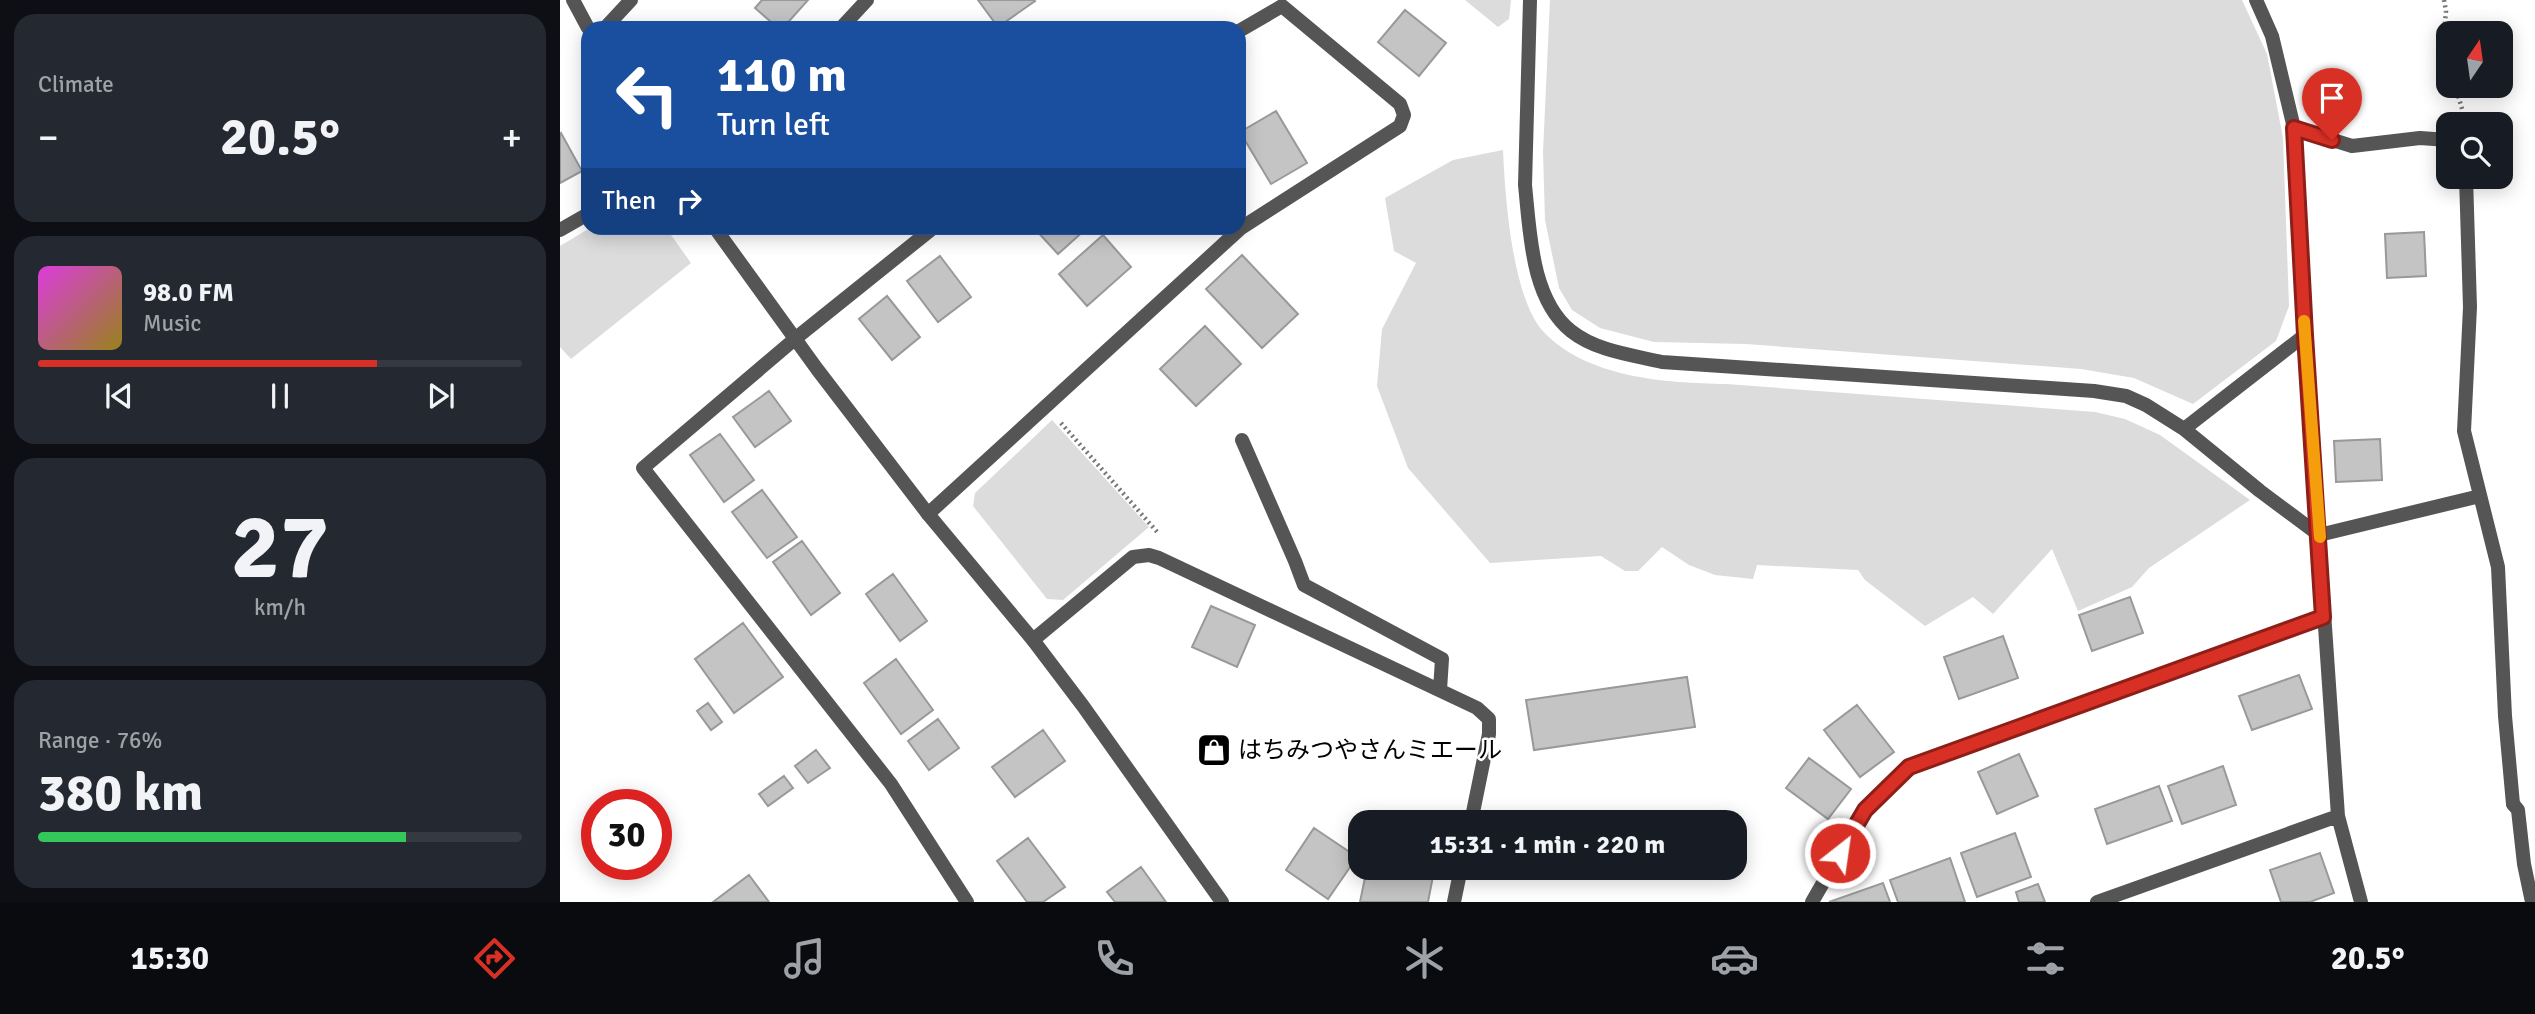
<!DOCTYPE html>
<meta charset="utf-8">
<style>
body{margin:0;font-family:Signika,"Noto Sans JP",sans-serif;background:#242831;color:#f1f3f6;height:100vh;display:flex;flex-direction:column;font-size:26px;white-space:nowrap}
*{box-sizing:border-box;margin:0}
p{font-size:23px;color:#9ea1a6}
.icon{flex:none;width:38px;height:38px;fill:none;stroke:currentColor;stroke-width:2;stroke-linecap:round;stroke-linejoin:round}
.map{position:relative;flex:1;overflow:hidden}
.side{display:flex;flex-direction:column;gap:14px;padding:14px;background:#0d0f14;width:560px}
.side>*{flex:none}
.guide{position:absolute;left:21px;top:21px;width:665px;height:214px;border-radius:21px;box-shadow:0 4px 18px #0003;background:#1a4fa0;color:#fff;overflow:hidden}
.needle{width:46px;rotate:13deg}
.buttons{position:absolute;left:1876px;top:21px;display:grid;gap:14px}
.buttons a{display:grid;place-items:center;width:77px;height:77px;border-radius:14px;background:#171b24;box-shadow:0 4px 18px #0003;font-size:35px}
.speed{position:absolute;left:21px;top:789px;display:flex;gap:14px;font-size:35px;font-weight:700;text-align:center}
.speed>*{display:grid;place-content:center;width:91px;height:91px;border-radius:50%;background:#171b24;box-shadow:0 4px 18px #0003;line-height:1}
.speed .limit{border:10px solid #d22;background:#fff;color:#111}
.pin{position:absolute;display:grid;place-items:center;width:60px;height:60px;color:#fff;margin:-72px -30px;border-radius:50% 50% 50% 0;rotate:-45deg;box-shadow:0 0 7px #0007}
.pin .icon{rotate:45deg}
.me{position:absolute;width:77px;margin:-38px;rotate:30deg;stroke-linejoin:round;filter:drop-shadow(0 0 5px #0008)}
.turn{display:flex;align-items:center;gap:24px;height:147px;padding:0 21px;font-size:32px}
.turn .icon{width:91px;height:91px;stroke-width:2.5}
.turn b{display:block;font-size:49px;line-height:60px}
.then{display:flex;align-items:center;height:66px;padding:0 21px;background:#0003;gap:14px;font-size:26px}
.big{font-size:52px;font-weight:700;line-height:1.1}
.side .tile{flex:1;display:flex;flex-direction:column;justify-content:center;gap:10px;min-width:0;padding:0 24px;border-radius:21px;background:#242831}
.side .dial{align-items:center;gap:0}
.dial b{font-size:91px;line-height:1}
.song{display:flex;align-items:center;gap:21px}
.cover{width:84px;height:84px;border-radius:10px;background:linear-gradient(135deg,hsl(300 70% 55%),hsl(50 70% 35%))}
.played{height:7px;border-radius:4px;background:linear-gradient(90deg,#d93025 70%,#363941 70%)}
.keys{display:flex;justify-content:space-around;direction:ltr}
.heat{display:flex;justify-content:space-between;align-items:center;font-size:38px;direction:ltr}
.charge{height:10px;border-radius:5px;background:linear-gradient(90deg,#34c759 76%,#363941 0)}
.trip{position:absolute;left:788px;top:810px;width:399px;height:70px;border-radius:21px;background:#171b24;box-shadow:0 4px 18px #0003;font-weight:700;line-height:70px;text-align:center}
.tabs{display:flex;height:112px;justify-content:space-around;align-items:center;background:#090b0e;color:#9ea1a6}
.tabs .icon{width:49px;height:49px}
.tabs .current{color:#d93025}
.tabs b{font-size:32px;color:#f1f3f6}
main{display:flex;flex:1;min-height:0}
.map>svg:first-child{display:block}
</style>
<main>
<section class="side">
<div class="tile"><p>Climate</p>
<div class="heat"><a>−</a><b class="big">20.5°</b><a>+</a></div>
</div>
<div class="tile">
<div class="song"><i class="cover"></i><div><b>98.0 FM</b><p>Music</p></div></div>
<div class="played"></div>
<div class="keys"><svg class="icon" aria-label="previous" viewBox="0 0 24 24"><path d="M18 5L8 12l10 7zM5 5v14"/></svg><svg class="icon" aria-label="pause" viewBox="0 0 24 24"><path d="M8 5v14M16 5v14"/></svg><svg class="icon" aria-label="next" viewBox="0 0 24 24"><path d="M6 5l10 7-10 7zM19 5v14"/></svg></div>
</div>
<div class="tile dial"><b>27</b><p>km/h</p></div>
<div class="tile"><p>Range · 76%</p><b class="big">380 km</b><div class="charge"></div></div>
</section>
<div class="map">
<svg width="1975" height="902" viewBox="0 0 1975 902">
<rect width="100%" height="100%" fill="#fff"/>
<path fill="#dcdcdc" d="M905 0H951L949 19 938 27Z
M990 0H1682L1707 54 1723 138 1729 306 1716 341 1633 404 1574 378 1521 369 1186 344 1094 342 1040 328 1012 310 999 288 985 220 983 152Z
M943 150C945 196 952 295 982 330 1025 378 1106 383 1166 384L1535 412 1565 419 1600 435 1690 500 1589 568 1572 587 1518 611 1492 549 1433 614 1413 597 1365 626 1305 580 1298 570 1197 565 1193 579 1155 575 1129 565 1102 547 1078 571H1065L1041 556 930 563 848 468 817 386 822 329 856 263 834 251 825 198 893 160Z
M30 228H106L131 263 11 359 0 347V246Z
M492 420 589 527 503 600 487 599 413 506 415 493Z"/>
<path fill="#c4c4c4" stroke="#999" stroke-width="2" d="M202 0H248L223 28H218L195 8Z
M418 0H474L475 1 438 27Z
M845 10 886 43 859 76 818 42Z
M716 111 747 163 711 184 680 132Z
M1 133 22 171 0 183V134Z
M474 228H527L498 254Z
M1864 232 1866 276 1827 278 1825 234Z
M543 235 571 267 527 306 499 274Z
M682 255 738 314 702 348 646 289Z
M380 256 411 297 378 322 347 281Z
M327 296 360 337 332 360 299 319Z
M645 326 681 364 636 406 600 369Z
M209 391 231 421 195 447 173 417Z
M160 434 194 480 164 502 130 455Z
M1820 439 1822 480 1776 482 1774 441Z
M202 490 237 537 207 558 172 512Z
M242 541 280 593 251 615 213 562Z
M333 574 367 621 340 641 306 594Z
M1570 597 1583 633 1532 651 1519 615Z
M651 606 695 625 677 667 632 647Z
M183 623 223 677 174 713 135 659Z
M1443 636 1458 678 1399 699 1384 657Z
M336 659 373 710 341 734 304 683Z
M1739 675 1752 709 1692 730 1679 696Z
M1127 677 1135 727 974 750 966 700Z
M148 703 162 722 151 730 137 711Z
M1297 705 1334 752 1300 777 1264 730Z
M378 719 399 748 369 770 348 741Z
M483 730 505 761 455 797 432 767Z
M256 750 270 768 248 783 235 766Z
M1459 754 1478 796 1437 814 1418 772Z
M1249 758 1291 789 1268 819 1226 788Z
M1663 766 1676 805 1622 824 1608 786Z
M224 776 233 788 208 806 199 794Z
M1599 786 1612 821 1547 844 1535 809Z
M754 828 797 857 768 899 726 870Z
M1455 833 1471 877 1417 897 1401 853Z
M468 838 505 887 483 902H467L437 861Z
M1760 853 1774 893 1750 902H1721L1710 870Z
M1390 858 1405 902H1338L1330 880Z
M581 867 606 902H555L547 892Z
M807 868H861L874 871 868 902H800Z
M189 875 209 902H153Z
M1323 883 1330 902H1269Z
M1478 884 1485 902H1459L1456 892Z"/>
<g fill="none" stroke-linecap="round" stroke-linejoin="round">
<path stroke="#777" stroke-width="4.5" stroke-dasharray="2 3.5" stroke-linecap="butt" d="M1884 0 1886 11 1884 33 1888 62
M1895 86 1903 112V122
M501 423 599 534"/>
<path stroke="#555" stroke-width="14" d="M1953 804 1958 810 1964 864 1972 902"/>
<path stroke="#555" stroke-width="14" d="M970 0 965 185C970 232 971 299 1011 331 1036 351 1072 355 1102 362L1534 391 1566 396 1586 405 1624 429 1700 491 1759 535 1920 496
M1696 0 1712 36 1734 128 1745 335 1778 816 1801 902
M45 28 71 0
M281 28 307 0
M1734 128 1792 146 1860 138 1888 140
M1906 177 1910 307 1904 431 1938 567 1945 716 1953 804
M373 228 236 338 83 468 331 784 407 902
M0 230 28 214
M1624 429 1745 335
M682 440 735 561 744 585 882 659 880 690
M368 514 681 228 840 126 844 115 840 104 722 6 679 31
M473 640 573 557 589 555 599 558 917 708 929 719V734L911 822
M894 902 901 868
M1252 902 1305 810 1349 767 1763 617
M1537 902 1778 816"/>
<path stroke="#555" stroke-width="14" d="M13 0 28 28
M155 228 257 369 368 514 473 640 523 706 662 902"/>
</g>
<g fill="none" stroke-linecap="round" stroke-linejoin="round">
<g stroke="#8d1f18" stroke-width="18">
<path id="route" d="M1280 853 1305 810 1349 767 1763 617 1745 335 1734 128 1772 140"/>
</g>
<use href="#route" stroke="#d93025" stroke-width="12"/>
<path stroke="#f59e0b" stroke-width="12" d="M1744 321 1760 537"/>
</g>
<defs>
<g id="shop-square" transform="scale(1.75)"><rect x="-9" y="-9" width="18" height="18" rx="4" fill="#000" stroke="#fff"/><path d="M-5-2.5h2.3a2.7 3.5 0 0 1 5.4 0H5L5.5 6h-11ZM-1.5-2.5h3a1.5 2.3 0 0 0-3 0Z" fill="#fff"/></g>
</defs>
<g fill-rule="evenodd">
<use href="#shop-square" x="654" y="750"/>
</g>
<g text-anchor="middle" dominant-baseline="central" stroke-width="5" stroke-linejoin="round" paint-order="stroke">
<g font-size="24" fill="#000" stroke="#fff" text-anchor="start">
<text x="678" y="750">はちみつやさんミエール</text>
</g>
</g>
</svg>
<div class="buttons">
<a><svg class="needle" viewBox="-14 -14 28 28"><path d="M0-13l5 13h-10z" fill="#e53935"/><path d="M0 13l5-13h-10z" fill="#9ea1a6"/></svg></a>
<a><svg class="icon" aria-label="search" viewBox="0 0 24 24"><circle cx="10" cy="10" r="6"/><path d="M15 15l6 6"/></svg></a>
</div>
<div class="speed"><div class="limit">30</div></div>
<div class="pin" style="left:1772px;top:140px;background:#d93025"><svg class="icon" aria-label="arrive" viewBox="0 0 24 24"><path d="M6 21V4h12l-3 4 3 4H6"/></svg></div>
<svg class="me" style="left:1280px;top:853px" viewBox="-20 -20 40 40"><circle r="17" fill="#d93025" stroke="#fff" stroke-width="3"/><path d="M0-11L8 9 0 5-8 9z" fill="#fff"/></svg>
<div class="trip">15:31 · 1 min · 220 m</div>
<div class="guide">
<div class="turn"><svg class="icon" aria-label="left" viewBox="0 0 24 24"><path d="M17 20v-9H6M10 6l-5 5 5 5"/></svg><div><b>110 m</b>Turn left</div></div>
<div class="then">Then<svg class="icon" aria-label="right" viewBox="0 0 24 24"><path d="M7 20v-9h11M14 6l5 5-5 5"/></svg></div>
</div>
</div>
</main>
<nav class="tabs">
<b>15:30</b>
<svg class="icon current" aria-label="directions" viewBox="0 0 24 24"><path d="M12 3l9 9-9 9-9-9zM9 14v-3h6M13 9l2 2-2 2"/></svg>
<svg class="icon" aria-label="music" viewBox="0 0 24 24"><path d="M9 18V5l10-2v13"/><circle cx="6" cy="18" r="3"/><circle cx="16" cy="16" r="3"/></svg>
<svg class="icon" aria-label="phone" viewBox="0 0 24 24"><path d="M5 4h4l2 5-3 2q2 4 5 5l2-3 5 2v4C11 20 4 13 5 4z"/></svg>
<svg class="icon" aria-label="climate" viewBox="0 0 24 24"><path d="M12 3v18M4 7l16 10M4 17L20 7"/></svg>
<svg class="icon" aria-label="car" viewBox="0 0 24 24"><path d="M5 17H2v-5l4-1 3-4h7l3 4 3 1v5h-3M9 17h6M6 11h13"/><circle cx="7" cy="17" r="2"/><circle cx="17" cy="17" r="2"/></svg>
<svg class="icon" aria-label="filters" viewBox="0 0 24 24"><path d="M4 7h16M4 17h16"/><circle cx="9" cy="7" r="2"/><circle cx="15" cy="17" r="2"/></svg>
<b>20.5°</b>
</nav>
